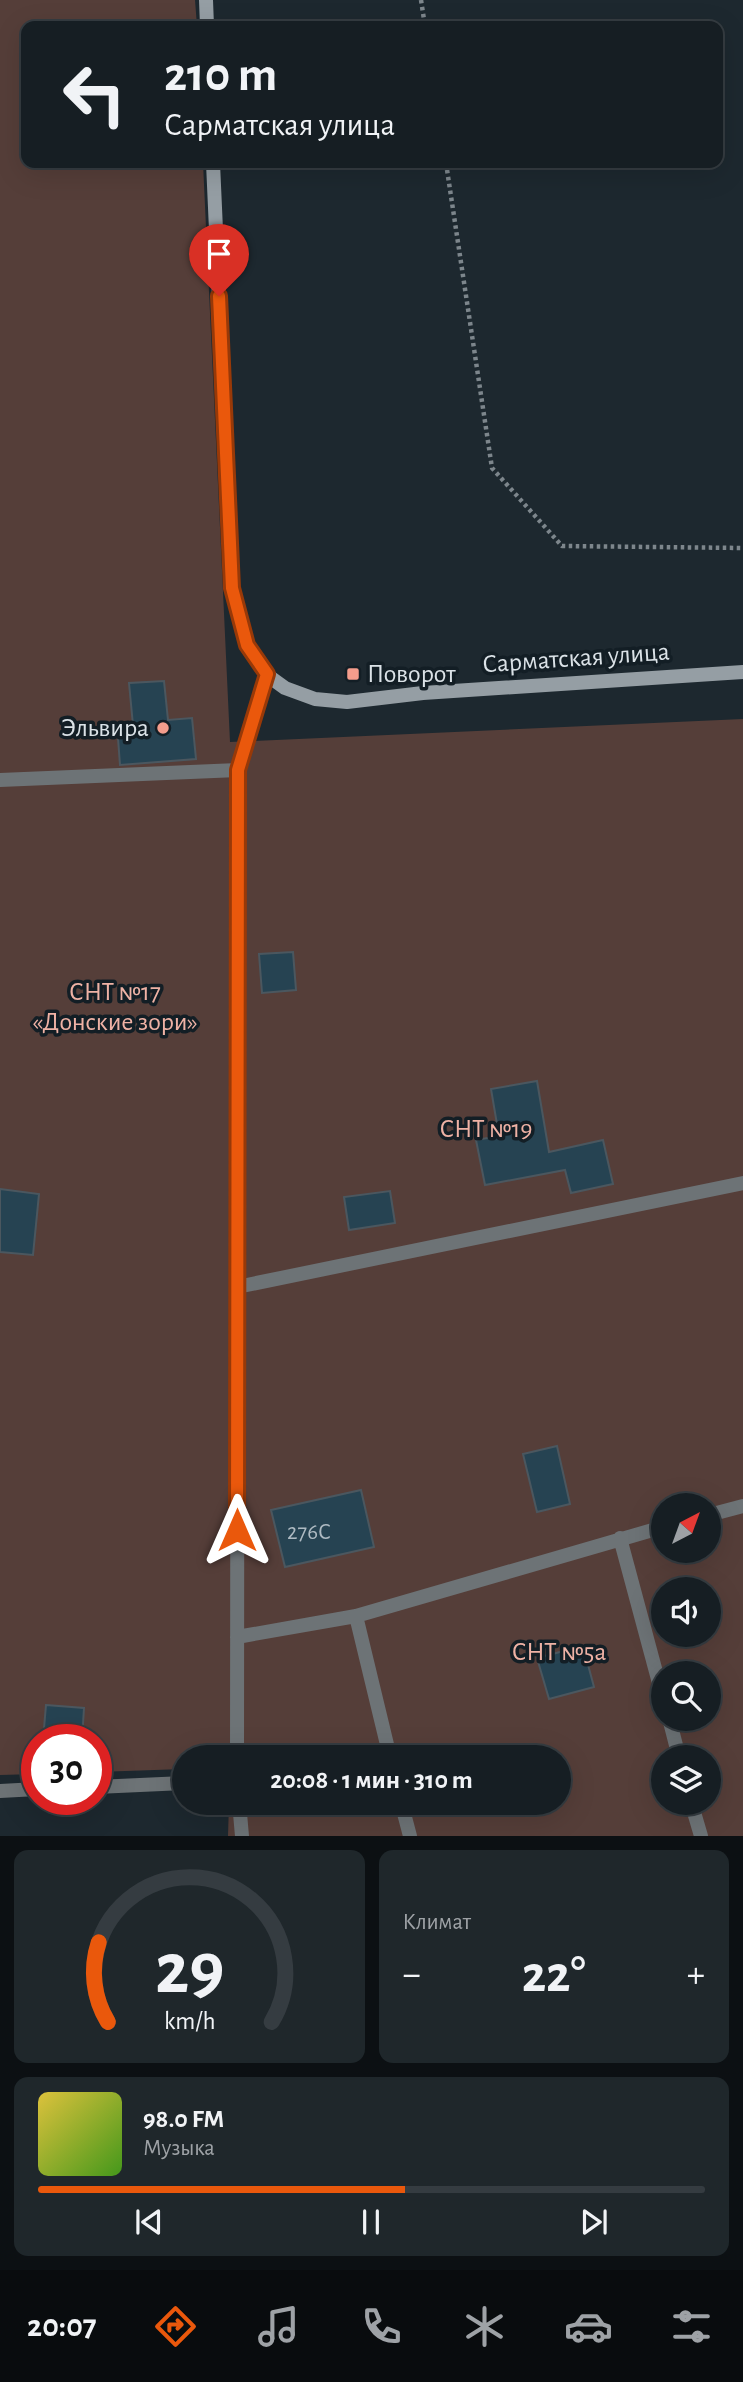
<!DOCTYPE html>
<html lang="ru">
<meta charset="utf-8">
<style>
body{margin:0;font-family:"Alegreya Sans",sans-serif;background:#1f272b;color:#f1f3f6;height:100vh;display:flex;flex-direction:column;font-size:26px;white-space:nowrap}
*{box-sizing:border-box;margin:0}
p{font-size:23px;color:#9ea2a6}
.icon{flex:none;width:38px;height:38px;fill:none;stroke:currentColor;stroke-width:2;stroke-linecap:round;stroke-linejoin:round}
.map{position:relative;height:1836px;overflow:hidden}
.side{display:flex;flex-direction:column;gap:14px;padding:14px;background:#0c1013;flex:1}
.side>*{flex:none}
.guide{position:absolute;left:21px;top:21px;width:702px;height:147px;border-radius:14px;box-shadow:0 7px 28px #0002,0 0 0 2px #353c41;background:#161e23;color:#f1f3f6;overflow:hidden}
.needle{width:46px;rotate:41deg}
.buttons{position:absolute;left:651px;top:1493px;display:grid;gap:14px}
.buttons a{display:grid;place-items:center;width:70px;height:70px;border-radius:50%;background:#161e23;box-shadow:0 7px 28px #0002,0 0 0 2px #353c41;font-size:35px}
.speed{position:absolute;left:21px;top:1724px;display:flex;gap:14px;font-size:35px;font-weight:700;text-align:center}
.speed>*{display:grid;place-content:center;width:91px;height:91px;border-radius:50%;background:#161e23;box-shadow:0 7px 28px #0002,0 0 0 2px #353c41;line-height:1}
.speed .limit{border:10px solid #d22;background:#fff;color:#111}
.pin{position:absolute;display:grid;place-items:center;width:60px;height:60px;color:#fff;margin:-72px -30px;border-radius:50% 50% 50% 0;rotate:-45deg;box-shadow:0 0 7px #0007}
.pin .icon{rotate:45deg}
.me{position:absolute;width:77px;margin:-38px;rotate:0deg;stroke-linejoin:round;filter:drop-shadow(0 0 5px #0008)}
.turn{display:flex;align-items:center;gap:24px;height:147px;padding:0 28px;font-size:32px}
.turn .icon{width:91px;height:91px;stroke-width:2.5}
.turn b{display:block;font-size:49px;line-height:60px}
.big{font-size:52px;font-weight:700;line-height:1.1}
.side .tile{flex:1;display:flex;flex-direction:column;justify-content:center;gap:10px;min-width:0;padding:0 24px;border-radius:14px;background:#1f272b}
.side .dial{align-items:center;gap:0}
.dial svg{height:182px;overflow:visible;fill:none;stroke:#353c41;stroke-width:7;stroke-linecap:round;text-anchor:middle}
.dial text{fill:#f1f3f6;stroke:none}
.song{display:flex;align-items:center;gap:21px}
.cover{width:84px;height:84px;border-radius:10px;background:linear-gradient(135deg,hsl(50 70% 55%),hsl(100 70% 35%))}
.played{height:7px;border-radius:4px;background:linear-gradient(90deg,#ea580c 55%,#353c41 55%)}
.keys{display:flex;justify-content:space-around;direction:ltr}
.heat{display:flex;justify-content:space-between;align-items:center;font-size:38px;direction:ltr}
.side .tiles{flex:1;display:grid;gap:14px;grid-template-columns:1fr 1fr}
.tile:last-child{grid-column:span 2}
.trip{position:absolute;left:172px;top:1745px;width:399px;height:70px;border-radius:35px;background:#161e23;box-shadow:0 7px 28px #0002,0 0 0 2px #353c41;font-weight:700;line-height:70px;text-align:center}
.menu{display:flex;height:112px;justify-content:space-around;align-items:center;background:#090c0e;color:#9ea2a6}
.menu .icon{width:49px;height:49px}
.menu .current{color:#ea580c}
.menu b{font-size:32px;color:#f1f3f6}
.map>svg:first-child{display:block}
</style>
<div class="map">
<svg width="743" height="1836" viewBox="0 0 743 1836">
<rect width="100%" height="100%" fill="#1d282f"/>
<path fill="#553e39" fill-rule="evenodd" d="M0 0H195L197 26H26V163H203L230 742 743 719V1836H228L229 1803 558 1802V1757H184V1769L96 1772V1740H37V1774L0 1775ZM663 1505H709V1550H663ZM663 1589H709V1634H663ZM663 1673H709V1718H663ZM663 1757H709V1802H663Z"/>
<path fill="#264352" stroke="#4b575f" stroke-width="2" d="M164 681 168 720 192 718 196 759 120 765 118 738 134 736 129 683Z
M293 952 296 990 262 993 259 954Z
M537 1081 549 1152 603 1140 613 1184 571 1193 565 1170 485 1185 476 1140 499 1136 491 1089Z
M0 1189 39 1194 33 1255 0 1252Z
M390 1191 395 1223 349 1230 344 1197Z
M557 1446 570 1504 537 1512 523 1454Z
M361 1490 374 1547 285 1567 271 1510Z
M583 1646 594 1687 549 1699 537 1658Z
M46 1705 84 1708 82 1740H43Z"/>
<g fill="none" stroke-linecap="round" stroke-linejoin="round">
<path stroke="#7d868c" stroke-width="4.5" stroke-dasharray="3.5 3.5" stroke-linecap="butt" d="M421 0 425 26
M446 163 492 468 562 546 743 548"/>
<path stroke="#6d7376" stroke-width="14" d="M0 780 238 770"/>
<path stroke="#6d7376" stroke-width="14" d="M237 1287 743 1183
M709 1515 743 1506
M620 1538 663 1698
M356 1616 390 1757
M237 1637 356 1616 663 1527
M669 1718 679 1757
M237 1757 238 770 267 675
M96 1787 184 1783
M0 1791 37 1789
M239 1802 242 1836
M401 1802 410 1836
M691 1802 701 1836"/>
<path stroke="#959ea4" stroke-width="14" d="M206 0 207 26
M213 163 232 588 247 645 267 675 285 688 315 699 347 702 423 693 743 672"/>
</g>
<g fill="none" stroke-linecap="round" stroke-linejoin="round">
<g stroke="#983908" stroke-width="18">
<path id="route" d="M219 296 232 588 247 645 267 674 238 770 237 1530"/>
</g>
<use href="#route" stroke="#ea580c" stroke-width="12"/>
</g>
<g fill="#f49d8c" stroke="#131e25" stroke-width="2.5">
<rect x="346" y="667" width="14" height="14" rx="3.5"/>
<circle cx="163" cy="728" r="7"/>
</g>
<g text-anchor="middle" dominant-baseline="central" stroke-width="7" stroke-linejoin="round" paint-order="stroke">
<g font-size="23" fill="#aebac2">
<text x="309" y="1532">276С</text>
</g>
<g font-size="26" fill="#dbe2e7" stroke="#131e25">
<text transform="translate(576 658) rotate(-4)">Сарматская улица</text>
</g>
<g font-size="26" fill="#dbe2e7" stroke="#131e25" text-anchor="start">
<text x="367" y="674">Поворот</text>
<text x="149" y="728" text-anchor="end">Эльвира</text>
</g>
<g font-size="26" fill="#efb2a5" stroke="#131e25">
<text x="115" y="992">СНТ №17<tspan x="115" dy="30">«Донские зори»</tspan></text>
<text x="486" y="1129">СНТ №19</text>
<text x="559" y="1652">СНТ №5а</text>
</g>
</g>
</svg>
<div class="buttons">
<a><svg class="needle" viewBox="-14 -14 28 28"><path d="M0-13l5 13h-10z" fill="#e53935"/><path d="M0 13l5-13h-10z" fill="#9ea2a6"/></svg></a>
<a><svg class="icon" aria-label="sound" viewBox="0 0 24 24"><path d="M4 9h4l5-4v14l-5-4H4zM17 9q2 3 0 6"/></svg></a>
<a><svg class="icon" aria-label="search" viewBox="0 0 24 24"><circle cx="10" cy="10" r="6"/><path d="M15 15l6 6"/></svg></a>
<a><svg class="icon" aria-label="layers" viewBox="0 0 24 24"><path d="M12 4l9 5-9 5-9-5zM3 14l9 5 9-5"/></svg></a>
</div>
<div class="speed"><div class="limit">30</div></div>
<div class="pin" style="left:219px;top:296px;background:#d93025"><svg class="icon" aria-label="arrive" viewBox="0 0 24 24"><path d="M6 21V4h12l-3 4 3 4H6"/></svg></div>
<svg class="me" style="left:237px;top:1530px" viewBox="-20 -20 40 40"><path d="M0-17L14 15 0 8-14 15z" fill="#ea580c" stroke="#fff" stroke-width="4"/></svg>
<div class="trip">20:08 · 1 мин · 310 m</div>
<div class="guide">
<div class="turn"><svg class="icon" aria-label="left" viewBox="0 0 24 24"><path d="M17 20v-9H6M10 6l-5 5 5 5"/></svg><div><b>210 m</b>Сарматская улица</div></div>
</div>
</div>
<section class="side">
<div class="tiles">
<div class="tile dial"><svg viewBox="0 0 100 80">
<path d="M14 69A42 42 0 1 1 86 69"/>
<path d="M14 69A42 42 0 0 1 10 34" stroke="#ea580c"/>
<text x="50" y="56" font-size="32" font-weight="700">29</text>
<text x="50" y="72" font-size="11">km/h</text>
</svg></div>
<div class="tile"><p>Климат</p>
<div class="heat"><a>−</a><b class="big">22°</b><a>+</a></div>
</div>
<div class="tile">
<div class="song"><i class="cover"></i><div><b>98.0 FM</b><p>Музыка</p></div></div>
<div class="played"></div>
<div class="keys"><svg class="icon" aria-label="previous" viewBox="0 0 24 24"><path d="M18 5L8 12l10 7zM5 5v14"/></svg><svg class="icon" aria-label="pause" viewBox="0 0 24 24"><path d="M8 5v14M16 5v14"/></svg><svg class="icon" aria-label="next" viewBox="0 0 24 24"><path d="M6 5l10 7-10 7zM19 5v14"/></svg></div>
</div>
</div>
</section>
<nav class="menu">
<b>20:07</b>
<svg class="icon current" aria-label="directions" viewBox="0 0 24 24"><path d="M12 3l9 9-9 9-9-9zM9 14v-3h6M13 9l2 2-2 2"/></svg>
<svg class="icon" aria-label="music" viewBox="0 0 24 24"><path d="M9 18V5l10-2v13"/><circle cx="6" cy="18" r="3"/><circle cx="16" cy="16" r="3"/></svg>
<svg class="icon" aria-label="phone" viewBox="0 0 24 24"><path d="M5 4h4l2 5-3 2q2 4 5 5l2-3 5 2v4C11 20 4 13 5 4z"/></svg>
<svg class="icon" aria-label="climate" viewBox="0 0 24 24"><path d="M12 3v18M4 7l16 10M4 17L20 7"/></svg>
<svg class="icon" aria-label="car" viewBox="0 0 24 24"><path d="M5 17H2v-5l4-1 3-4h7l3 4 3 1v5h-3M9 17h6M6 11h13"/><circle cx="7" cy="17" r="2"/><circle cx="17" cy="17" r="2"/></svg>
<svg class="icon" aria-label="filters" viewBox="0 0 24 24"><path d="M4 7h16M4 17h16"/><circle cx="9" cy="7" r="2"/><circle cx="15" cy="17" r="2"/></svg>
</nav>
